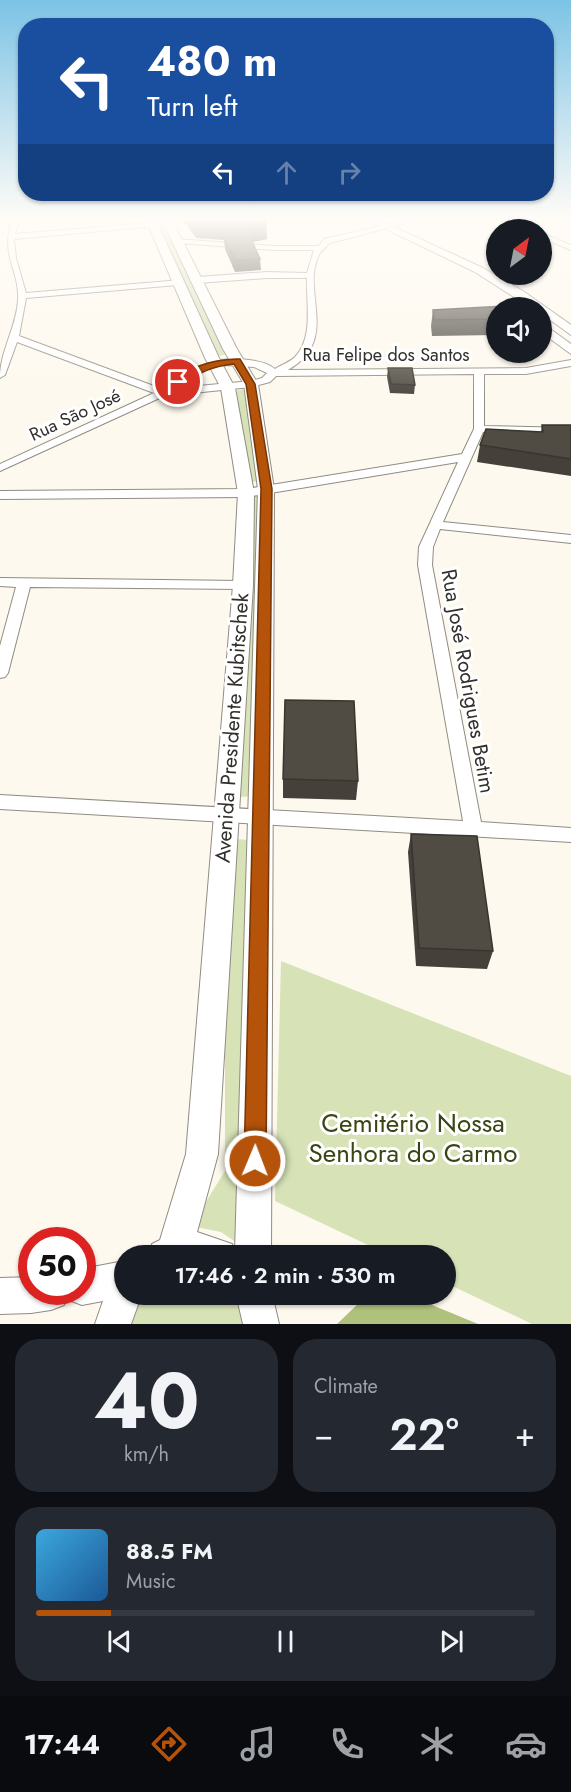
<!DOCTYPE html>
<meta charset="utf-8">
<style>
body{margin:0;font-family:Jost,sans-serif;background:#242831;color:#f1f3f6;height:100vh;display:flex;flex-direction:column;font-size:22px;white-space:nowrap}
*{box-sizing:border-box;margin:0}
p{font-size:20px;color:#9ea1a6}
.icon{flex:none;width:33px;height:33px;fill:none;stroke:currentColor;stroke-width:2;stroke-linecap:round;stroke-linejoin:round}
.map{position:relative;height:1324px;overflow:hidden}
.details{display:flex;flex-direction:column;gap:15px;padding:15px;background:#0d0f14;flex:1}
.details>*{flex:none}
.top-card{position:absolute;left:18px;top:18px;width:536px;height:183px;border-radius:24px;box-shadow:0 2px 4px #0004;background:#1a4fa0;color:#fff;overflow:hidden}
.needle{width:39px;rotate:32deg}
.buttons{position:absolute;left:486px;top:219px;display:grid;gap:12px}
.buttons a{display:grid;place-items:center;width:66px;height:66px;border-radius:50%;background:#171b24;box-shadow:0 2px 4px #0004;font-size:30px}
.speed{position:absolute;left:18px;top:1227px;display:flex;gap:12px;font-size:30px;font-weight:700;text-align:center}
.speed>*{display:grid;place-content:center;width:78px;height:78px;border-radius:50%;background:#171b24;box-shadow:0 2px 4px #0004;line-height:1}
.speed .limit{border:9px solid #d22;background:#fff;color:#111}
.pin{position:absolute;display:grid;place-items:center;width:51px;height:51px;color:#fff;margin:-26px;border:3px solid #fff;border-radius:50%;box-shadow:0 2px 6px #0007}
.me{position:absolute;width:66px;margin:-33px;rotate:1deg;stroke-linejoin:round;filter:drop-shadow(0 0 4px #0008)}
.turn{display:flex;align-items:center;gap:21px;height:126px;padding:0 30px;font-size:27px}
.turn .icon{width:78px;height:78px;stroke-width:2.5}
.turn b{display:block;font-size:42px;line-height:51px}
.lanes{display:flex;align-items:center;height:57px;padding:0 30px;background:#0003;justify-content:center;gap:30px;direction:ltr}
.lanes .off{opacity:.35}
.big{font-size:45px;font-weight:600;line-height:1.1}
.details .card{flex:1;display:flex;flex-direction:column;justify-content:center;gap:9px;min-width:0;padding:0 21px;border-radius:24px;background:#242831}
.details .dial{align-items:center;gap:0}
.dial b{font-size:78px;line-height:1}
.song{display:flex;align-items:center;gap:18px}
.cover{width:72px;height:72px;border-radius:9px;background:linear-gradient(135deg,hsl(200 70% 55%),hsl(210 70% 35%))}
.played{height:6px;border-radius:3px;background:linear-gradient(90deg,#b45309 15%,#363941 15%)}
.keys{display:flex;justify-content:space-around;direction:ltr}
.heat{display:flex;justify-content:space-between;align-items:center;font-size:33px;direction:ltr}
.details .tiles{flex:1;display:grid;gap:15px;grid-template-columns:1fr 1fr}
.card:last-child{grid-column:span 2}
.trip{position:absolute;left:114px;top:1245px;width:342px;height:60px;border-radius:30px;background:#171b24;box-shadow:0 2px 4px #0004;font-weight:600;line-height:60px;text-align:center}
.tabs{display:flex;height:96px;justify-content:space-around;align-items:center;background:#090b0e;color:#9ea1a6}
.tabs .icon{width:42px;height:42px}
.tabs .active{color:#b45309}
.tabs b{font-size:27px;color:#f1f3f6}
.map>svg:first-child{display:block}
</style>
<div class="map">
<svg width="571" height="1324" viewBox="0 0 571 1324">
<rect width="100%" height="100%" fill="#fef9ee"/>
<path fill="#d7e3b7" d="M166 226 228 354 219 356 157 227Z
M245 389 260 481 251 482 235 391Z
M252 495H262L264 796 239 797Z
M233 839 267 841 249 1251 221 1232 191 1226 225 1171V1018Z
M281 961 571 1076V1324H532L446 1283V1256L389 1255 275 1201Z
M134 1294 239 1295 245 1324H125L126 1315Z"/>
<path fill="#b0c17e" d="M408 1295 478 1324H337L361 1301Z"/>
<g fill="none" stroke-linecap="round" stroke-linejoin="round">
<g stroke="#908c82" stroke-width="2">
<path id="minor" d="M12 220H20L15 234 172 221 169 225 14 239 16 258 26 293 181 280 182 282 178 285 26 298 19 336 162 389C193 371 210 355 249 360 258 361 268 363 275 369 281 365 290 362 295 357 314 337 306 303 307 278H267L197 283 193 280 197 277 267 272 307 273 314 250H274L178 243H175V239L274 246H319L324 239 407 220H419L330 243C327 246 322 250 320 253 299 290 342 339 288 370L526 368 571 360V366L526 374H484V426L571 428V434L483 432 443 522 571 535V543L440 529 433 547 432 565 481 822 571 828V842L0 809V795L463 821 418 565 419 547 458 462 246 497 0 499V491L246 489 462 454 474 429V374L276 376 270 382 251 387 164 396 0 471V464L154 393 17 342 5 375 0 378C0 351 16 328 18 301 20 270 0 257 12 220ZM226 365 254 367 267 373 262 378 251 381 177 388 208 369Z
M502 220H512L532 230H522Z
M542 233 571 245V250L542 238Z
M0 578 243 581 250 585 243 589 30 587 8 673 5 677 0 678V646L16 587 0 586Z"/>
</g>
<g stroke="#908c82" stroke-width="2">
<path id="tertiary" d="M367 220H379L483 268 523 291 571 325V335L542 314V308H531L475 272Z
M542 323 571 344V354L542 333Z"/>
</g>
<g stroke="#908c82" stroke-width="2">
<path id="secondary" d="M146 220H156L219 358 235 388 254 493 253 585 218 1154 197 1232 232 1244 235 1251 258 489 244 384 223 349 162 220H172L237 349 258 384 274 489 271 1256H147L152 1244 160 1240 186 1154 233 585 238 493 221 388 205 358Z
M124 1261V1294H142L131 1324H95L103 1301 82 1305 69 1300 68 1296 64 1305 51 1310 31 1313 0 1314V1278L32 1277V1292H82V1269Z
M236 1294H272L279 1324H243Z"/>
</g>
<use href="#minor" fill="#fff" fill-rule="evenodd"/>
<use href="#tertiary" fill="#fff" fill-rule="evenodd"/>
<use href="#secondary" fill="#fff" fill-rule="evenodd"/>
</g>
<path fill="#45413a" d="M183 220H266L267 239 252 242 260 259 261 270 235 272 225 249 224 240 196 238Z
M496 308V335L432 336 431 326 433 310Z
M388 368 415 385 414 394 390 393 387 377Z
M542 425H571V476L477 462 480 445 541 432Z
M283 779 358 781 356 800 283 798Z
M411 834 493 951 487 969 416 966 408 852Z"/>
<path fill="#38352f" d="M266 220 267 239 253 242 252 223Z"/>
<path fill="#504c43" stroke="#38352f" stroke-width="1.5" d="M211 220H265L252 223Z
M224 237 251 239 260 259 235 260Z
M522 305 525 308H496V319L434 320 433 310Z
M388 368H412L415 385 391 384Z
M542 425H571V459L480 445 486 429 543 432Z
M285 700 354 701 358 781 283 779Z
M411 834 477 836 493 951 419 948Z"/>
<linearGradient id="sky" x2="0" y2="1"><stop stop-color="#7cc3e5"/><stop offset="0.54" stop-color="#fffcf7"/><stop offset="1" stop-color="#fffcf7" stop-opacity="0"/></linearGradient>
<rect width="571" height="405" fill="url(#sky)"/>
<path fill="#b45309" stroke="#753606" stroke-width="1.5" d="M236 359H240L255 384 272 489 266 1161 263 1169 255 1172 248 1169 244 1161 261 489 246 384 234 364C213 366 198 373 181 384L173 382C191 365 213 360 236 359Z"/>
<g text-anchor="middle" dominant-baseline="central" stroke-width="6" stroke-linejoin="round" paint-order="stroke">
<g font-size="18" fill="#32302c" stroke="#fff">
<text x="386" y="355">Rua Felipe dos Santos</text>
<text transform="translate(75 415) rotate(-25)">Rua São José</text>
</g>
<g font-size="21" fill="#32302c" stroke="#fff">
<text transform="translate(468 681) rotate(80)">Rua José Rodrigues Betim</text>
<text transform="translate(232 728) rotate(-86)">Avenida Presidente Kubitschek</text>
</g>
<g font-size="26" fill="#3a4513" stroke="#fff">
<text x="413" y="1123">Cemitério Nossa<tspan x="413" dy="30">Senhora do Carmo</tspan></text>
</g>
</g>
</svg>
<div class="buttons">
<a><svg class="needle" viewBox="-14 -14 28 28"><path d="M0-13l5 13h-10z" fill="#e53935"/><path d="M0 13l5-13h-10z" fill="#9ea1a6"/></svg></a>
<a><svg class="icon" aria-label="sound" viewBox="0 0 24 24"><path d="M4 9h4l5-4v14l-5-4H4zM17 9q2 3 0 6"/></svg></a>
</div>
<div class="speed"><div class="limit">50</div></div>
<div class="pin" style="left:178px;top:382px;background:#d93025"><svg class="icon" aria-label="arrive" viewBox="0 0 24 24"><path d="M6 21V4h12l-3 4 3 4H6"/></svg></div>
<svg class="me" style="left:255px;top:1161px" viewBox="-20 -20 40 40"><circle r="17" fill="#b45309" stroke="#fff" stroke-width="3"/><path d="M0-11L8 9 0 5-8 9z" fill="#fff"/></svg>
<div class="trip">17:46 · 2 min · 530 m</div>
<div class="top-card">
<div class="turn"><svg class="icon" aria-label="left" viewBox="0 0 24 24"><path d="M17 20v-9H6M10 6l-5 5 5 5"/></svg><div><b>480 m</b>Turn left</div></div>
<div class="lanes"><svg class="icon" aria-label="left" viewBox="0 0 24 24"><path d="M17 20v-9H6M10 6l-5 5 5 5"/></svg><svg class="icon off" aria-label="ahead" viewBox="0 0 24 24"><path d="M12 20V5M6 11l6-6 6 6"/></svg><svg class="icon off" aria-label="right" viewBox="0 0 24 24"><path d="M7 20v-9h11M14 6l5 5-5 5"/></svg></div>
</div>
</div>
<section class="details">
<div class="tiles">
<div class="card dial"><b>40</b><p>km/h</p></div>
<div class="card"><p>Climate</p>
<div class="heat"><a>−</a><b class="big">22°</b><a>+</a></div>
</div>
<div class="card">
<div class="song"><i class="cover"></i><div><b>88.5 FM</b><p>Music</p></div></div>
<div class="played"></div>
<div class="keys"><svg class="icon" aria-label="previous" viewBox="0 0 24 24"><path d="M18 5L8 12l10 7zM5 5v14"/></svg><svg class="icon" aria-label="pause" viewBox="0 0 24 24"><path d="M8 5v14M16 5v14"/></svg><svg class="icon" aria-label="next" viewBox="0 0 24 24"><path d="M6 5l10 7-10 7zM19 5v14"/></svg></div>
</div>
</div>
</section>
<nav class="tabs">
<b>17:44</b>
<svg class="icon active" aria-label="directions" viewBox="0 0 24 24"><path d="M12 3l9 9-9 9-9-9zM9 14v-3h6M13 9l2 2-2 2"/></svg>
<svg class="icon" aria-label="music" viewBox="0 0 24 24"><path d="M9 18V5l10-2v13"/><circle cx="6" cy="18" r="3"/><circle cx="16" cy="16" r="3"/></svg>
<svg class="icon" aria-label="phone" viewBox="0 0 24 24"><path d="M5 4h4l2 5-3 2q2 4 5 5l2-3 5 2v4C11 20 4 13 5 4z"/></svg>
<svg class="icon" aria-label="climate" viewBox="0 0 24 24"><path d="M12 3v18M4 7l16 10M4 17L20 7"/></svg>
<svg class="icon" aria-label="car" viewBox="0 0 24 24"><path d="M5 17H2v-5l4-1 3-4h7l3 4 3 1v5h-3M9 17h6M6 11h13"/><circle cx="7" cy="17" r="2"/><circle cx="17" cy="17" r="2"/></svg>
</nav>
